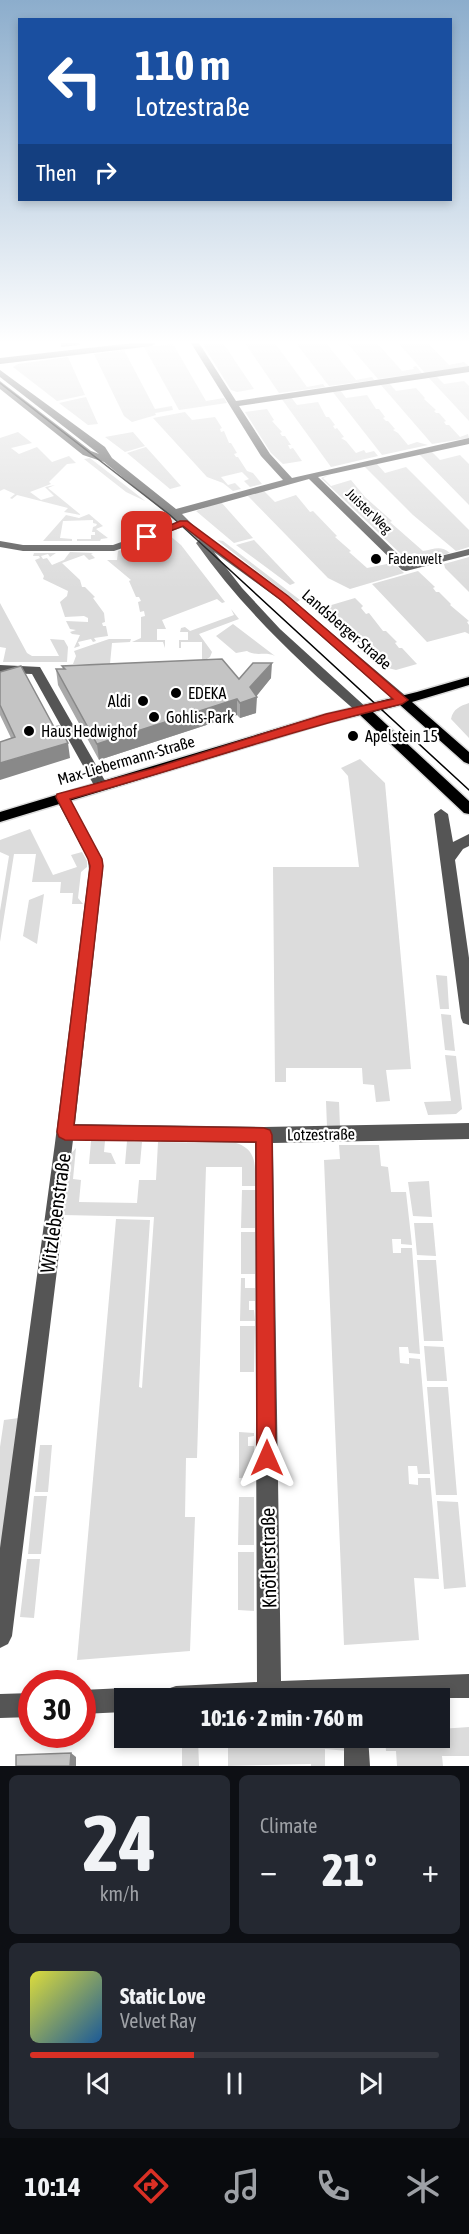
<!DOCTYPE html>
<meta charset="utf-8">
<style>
body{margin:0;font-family:"Asap Condensed",sans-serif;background:#242831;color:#f1f3f6;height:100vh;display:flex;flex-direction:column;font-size:22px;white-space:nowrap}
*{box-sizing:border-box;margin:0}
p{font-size:20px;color:#9ea1a6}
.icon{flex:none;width:33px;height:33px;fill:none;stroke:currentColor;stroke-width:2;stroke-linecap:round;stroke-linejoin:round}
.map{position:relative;height:1766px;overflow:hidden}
.side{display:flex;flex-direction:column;gap:9px;padding:9px;background:#0d0f14;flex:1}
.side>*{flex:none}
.top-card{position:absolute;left:18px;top:18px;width:434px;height:183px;border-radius:0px;box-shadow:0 3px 9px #0003;background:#1a4fa0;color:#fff;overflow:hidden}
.speed{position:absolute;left:18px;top:1670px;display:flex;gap:12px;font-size:30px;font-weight:700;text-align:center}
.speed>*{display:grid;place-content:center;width:78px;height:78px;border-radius:50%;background:#171b24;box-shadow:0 3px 9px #0003;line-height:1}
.speed .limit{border:9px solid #d22;background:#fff;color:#111}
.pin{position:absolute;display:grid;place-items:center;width:51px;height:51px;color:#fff;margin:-26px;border-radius:12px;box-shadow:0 3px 9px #0006}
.me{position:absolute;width:66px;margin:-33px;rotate:0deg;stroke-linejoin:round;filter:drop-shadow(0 0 4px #0008)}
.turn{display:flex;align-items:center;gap:21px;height:126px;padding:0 18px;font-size:27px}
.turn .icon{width:78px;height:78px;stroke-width:2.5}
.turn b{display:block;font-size:42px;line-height:51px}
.then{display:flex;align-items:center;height:57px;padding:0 18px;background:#0003;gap:12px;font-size:22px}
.big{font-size:45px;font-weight:800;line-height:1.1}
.side .card{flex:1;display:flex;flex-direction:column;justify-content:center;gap:9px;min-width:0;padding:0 21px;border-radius:9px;background:#242831}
.side .dial{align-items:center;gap:0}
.dial b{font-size:78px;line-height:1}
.song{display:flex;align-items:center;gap:18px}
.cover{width:72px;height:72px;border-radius:9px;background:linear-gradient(135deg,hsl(60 70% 55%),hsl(210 70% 35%))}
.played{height:6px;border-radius:3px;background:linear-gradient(90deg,#d93025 40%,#363941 40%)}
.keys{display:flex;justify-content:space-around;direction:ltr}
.heat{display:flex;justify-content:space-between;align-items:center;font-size:33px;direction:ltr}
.side .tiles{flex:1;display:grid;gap:9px;grid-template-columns:1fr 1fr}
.card:last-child{grid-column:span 2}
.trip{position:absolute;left:114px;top:1688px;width:336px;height:60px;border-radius:0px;background:#171b24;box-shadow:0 3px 9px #0003;font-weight:800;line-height:60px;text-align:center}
.tab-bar{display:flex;height:96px;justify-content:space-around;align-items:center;background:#090b0e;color:#9ea1a6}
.tab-bar .icon{width:42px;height:42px}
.tab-bar .on{color:#d93025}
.tab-bar b{font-size:27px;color:#f1f3f6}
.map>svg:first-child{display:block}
</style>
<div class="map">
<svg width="469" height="1766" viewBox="0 0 469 1766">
<rect width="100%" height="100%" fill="#fff"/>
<path fill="#dcdcdc" d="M202 343H223L254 389 237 392 231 390Z
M245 343H275L307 387 323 384 325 387 279 393Z
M296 343H326L356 380 372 377 374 380 329 386Z
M347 343H377L402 371 414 369 413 367 416 366 422 373 378 379Z
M398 343H428L449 365 464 362 469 366 425 373Z
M173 344 206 401 224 398 227 403 179 410 144 347Z
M124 350 155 409 172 406 173 410 155 413 156 415 132 422 124 416 94 354Z
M68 357 85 395 57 401 13 367 18 364Z
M437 377 444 384 464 381 469 386V421L429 378Z
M389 383 396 391 416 388 425 398 424 399 436 410 434 411 436 413H439L446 421 444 422 446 425H449L460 437 468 434 469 438 432 444 381 385Z
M340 390 346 398 367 395 376 409H379L385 417 383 418 386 421H388L395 429 393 430 398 433 408 445 417 442 428 445 382 455 332 391Z
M86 397 98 424 88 425 59 403Z
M291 397 297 405 318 402 326 417H329L335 425 333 426 335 429 337 428 344 437 341 438 346 441 356 453 364 450 366 453 374 451 378 456 331 467 281 398Z
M267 409 274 420 272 421 282 432 280 433 282 436H285L291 445H288L290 449 293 448 302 461 283 464 271 453 245 412Z
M185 412 192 420 215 417 222 428 220 429 221 432 224 431 229 443H231L237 453 234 454 236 457H238L247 471 253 473 262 484 250 487 244 481 249 479 242 472 221 477 228 485 235 483 241 489 233 491 223 483 207 477 153 418Z
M18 432 32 443 11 448 19 454 37 447 52 462 69 456 76 463 67 464 49 482 51 484 30 492 41 500 54 496 45 487 55 485 48 488 81 515 64 512 68 508 17 495 12 499 10 498 15 494 4 489 0 491V438Z
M133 432 145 446 125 452 105 437Z
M146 447 181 486 170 489 127 453Z
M432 452 440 460 460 455 469 464V505L419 454Z
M90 458 144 500 145 501 126 492 84 459Z
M377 464 385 473 406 467 469 530V547L456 551 413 515 364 466Z
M331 474 323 478 331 486 351 480 365 497 392 521 390 522 423 551C434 549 441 545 450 553L426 560 415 553 403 556 321 478Z
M264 491 275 502 296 495 310 512 313 511 337 536 335 537 351 551 349 552 367 568 392 563 388 557 404 573 350 589 328 578 248 496Z
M221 502 253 538 234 543 196 511Z
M89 514 103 526 96 529 108 538 101 539 100 541H77V539H91V535H95V532H92L93 527 96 526 97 524 93 523V520L63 521 60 538 72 539V541H43L66 515 79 518Z
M169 535 181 545 225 602 222 603 217 599 162 620 166 629H157V640H165V648L163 642H132L141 638V617L145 616 144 611 140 612 138 602 141 601 139 597H136L129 581 131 580 107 560H117L118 551Z
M217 540 223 541 300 600 297 602Z
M254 540 295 583 290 585 236 545Z
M70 552 93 553 91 554 95 558 89 560 84 555 62 563 80 580 82 587H85L95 597 93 598 104 613 105 622 102 623 103 626H106L108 636 94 638 96 641 93 642 91 639 78 642 80 646 74 648 80 635 72 634 70 632 76 630 70 629 66 621 88 622V618L84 616 65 617 60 602 67 596 68 591 43 579 44 576 35 560 40 558 39 556H33L34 553H56L50 557 48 554 41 556 43 559 47 558 52 565 64 560Z
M469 557V592L445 568 444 564Z
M418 571 435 587 433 588 436 592H439L451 604 450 605 469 621 467 622 469 625V634L465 632 427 642 372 584Z
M355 598 363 606 361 608 366 614 369 613 383 631H386L397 642 395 643 399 648H402L417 664 396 670 384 667 318 609Z
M0 603 27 653 32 656H59L50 639 64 640 68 647 67 662H3L6 648 0 647Z
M231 609 239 619 199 634 212 652 210 657 202 662V642H181V648H179V640H188V632H180L181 628 185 627 190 631 234 615Z
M233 624 275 656C265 651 257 657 247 651L236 653 216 636Z
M109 639H131L130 642 112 643 110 664H73L76 656 74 651Z
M469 703V738L451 719C453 709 460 706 469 703Z
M360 759 385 783 411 1069 386 1070 390 1101 376 1102 374 1085 363 1084 362 1068H286V1082H275L273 867H359L348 776 341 768Z
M30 829 53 875 77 867 71 855 82 852 87 861V867L81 872 78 898 83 904H72L73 893H60L61 882H32L36 854H14L0 942V911L9 856 0 852V840Z
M44 894 37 944 23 936 29 900Z
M436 975 447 976 449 1009H440Z
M441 1014 451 1015 455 1051 445 1050Z
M445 1055 456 1056 462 1109 456 1114 428 1115 424 1102 451 1101Z
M326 1101 339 1102 340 1127H327Z
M91 1141H105L104 1152 111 1153 116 1164H89Z
M127 1141 142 1142 140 1164H125Z
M158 1142 236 1143C258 1150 255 1167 255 1186H242V1167H206L197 1458H186L185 1517H195L190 1651 77 1660 116 1219 150 1220 139 1387 142 1388 154 1217 63 1215 71 1154 76 1148 73 1179 81 1180 79 1202 137 1203 139 1180H156Z
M339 1145H379L381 1166 388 1167 391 1192H406L412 1245 401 1244V1239H392L393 1253H401V1248H412L420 1354 409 1353 408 1347H399L400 1363 409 1364V1358L420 1359 430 1474H418L417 1466H408L409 1484 418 1485V1478H430L439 1579 414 1578 419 1640 344 1645 324 1160 340 1159Z
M429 1181 432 1217 413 1216 408 1182Z
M242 1190H255V1228H241Z
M414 1223H433L436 1256 417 1255Z
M241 1232H255V1274H241Z
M417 1260H436L443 1341H424Z
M241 1278H245V1288H255V1301H249V1310H254L255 1321H240Z
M240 1326H255L254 1372H240Z
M424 1346 444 1347 447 1381H427Z
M427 1387H448L457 1495H436Z
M19 1418 0 1565V1447L4 1420Z
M239 1432 254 1433V1436L248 1437V1446H254V1478H239Z
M40 1445H52L48 1492H35Z
M34 1496H47L41 1554H28Z
M239 1497H254V1545H238Z
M437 1501 458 1502 466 1587 444 1589Z
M238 1552H254V1611L238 1610Z
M27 1559H40L34 1618 20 1617Z
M469 1727V1756H442L443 1766H397L396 1751H386L385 1737H440V1729Z
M228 1737H348V1751L325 1749V1766H311V1764L228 1766Z
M198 1738 199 1766H182V1739Z"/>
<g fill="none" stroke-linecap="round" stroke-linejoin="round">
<g stroke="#dbdbdb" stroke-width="3">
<path id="major" d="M469 677V685L412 702 469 752V764L464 762 400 705 373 712 469 801V814L464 813 360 715 326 723 0 822V812L319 716 417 692Z"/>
</g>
<path fill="#555" fill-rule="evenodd" d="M133 343H156L152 346 0 364V358Z
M191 343H199L236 401 469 366V372L239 406 270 454 292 478 469 438V444L318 477 408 564 469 549V555L406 571 402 570 309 479 182 514 197 529 288 596 407 697 408 700 407 703H397L280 600 214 552 242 588 280 629 368 709 367 712H357C298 661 242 608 196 543L199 540 183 527 114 551H23L0 547V541L23 545H113L177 522 104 462 83 455 0 389V381L91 451 99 454 0 377V370L105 447 112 458 176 509 283 480 261 456Z
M0 665 40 667 108 786 106 789H96L32 674 0 673Z
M62 792 67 794 102 859 103 870 75 1124 264 1127 469 1123V1139L273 1143 281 1681 469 1674V1698H164L167 1689 176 1686 257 1682 255 1143 73 1140 12 1636 8 1644 0 1648V1548L55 1143 89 870 88 859 55 797Z
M441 809 448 814 453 842 469 834V846L463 849 455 860 469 958V1025L463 1023 461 1018 434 814Z
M124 1688 133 1691 135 1698H124V1712L82 1714V1690Z
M32 1693V1717L0 1718V1694Z
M344 1737H368L370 1766H344Z"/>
<use href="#major" fill="#000" fill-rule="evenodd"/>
<path stroke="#000" stroke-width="1.5" d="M0 383 170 515 469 790"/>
</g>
<path fill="#a9a9a9" d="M62 666 239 679 271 678 256 696V713L240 718 237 715 99 760 58 685 56 669H63Z
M0 672 70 758 11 738 0 715Z"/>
<path fill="#898989" d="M61 343H81H79L80 345 61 347Z
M272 663 271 678 255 698 257 697 256 713 240 718V703L250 687Z
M237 699V715L99 760 97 744Z
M68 743 70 758 0 780V763Z
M71 1753 76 1757V1766H70Z"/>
<path fill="#c4c4c4" stroke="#898989" stroke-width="1.5" d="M222 659 239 679 253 663H272L250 687 257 697 240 703 237 699 97 744 56 669H65L62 666Z
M21 666 54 727 59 726 68 743 0 763V742L15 737 0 705V672Z
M71 1753 70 1766H16V1755Z"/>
<linearGradient id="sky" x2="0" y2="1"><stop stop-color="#8cadcc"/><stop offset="0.58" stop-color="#fff"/><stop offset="1" stop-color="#fff" stop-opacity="0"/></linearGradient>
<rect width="469" height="590" fill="url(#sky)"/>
<path fill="#d93025" stroke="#8d1f18" stroke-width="1.5" d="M180 521H187L288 596 408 700 402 704C290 730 181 769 70 799L102 859 103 866 74 1125 264 1128 270 1130 272 1135 276 1458 274 1465 267 1468 260 1465 257 1458 256 1142 65 1140 59 1137 57 1132 90 866 88 859 56 797 57 794 154 768 326 714 393 699 281 600 183 526 150 539 142 537Z"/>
<g fill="#000" stroke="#fff" stroke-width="2">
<circle cx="376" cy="559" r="6"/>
<circle cx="176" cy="693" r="6"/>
<circle cx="143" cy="701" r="6"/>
<circle cx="154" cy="717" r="6"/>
<circle cx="29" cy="731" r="6"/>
<circle cx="353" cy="736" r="6"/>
</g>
<g text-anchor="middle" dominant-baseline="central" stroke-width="4.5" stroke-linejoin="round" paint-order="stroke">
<g font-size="14" fill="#000" stroke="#fff">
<text transform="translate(369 511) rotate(44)">Juister Weg</text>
</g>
<g font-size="14" fill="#000" stroke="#fff" text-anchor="start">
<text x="388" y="559">Fadenwelt</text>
</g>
<g font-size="16" fill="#000" stroke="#fff">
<text transform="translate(347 629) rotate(41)">Landsberger Straße</text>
<text transform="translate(126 760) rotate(-16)">Max-Liebermann-Straße</text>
<text transform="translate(321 1134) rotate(-1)">Lotzestraße</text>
</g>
<g font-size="16" fill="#000" stroke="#fff" text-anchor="start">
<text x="188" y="693">EDEKA</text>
<text x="131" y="701" text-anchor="end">Aldi</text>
<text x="166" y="717">Gohlis-Park</text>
<text x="41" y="731">Haus Hedwighof</text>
<text x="365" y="736">Apelstein 15</text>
</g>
<g font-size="20" fill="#000" stroke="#fff">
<text transform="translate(55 1213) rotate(-82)">Witzlebenstraße</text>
<text transform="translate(268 1558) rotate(-91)">Knöflerstraße</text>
</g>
</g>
</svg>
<div class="speed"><div class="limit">30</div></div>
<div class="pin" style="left:147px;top:537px;background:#d93025"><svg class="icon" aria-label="arrive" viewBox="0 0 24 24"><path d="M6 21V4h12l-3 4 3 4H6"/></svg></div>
<svg class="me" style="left:267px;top:1458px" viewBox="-20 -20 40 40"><path d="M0-17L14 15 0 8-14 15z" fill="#d93025" stroke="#fff" stroke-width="4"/></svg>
<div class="trip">10:16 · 2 min · 760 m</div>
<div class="top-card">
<div class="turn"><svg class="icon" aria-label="left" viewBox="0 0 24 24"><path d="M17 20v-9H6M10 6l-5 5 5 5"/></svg><div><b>110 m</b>Lotzestraße</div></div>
<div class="then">Then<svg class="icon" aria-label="right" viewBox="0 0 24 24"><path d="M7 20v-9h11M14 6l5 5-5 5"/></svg></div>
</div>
</div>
<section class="side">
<div class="tiles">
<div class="card dial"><b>24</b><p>km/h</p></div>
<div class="card"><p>Climate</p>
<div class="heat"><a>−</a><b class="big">21°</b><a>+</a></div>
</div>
<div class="card">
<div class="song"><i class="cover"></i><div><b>Static Love</b><p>Velvet Ray</p></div></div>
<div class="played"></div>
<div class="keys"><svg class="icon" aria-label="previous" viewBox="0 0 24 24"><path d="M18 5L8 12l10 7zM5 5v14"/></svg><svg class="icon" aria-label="pause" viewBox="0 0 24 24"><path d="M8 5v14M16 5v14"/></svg><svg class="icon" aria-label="next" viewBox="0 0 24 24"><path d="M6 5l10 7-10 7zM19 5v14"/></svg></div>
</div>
</div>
</section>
<nav class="tab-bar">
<b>10:14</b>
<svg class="icon on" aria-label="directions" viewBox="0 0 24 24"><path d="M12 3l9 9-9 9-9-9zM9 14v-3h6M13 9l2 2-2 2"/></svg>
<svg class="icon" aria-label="music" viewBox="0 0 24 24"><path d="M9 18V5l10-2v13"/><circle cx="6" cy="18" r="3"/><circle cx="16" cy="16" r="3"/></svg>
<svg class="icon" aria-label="phone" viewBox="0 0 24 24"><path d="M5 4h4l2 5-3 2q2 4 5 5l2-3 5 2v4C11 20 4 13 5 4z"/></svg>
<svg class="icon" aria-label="climate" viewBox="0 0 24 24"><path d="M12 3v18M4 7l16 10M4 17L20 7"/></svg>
</nav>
